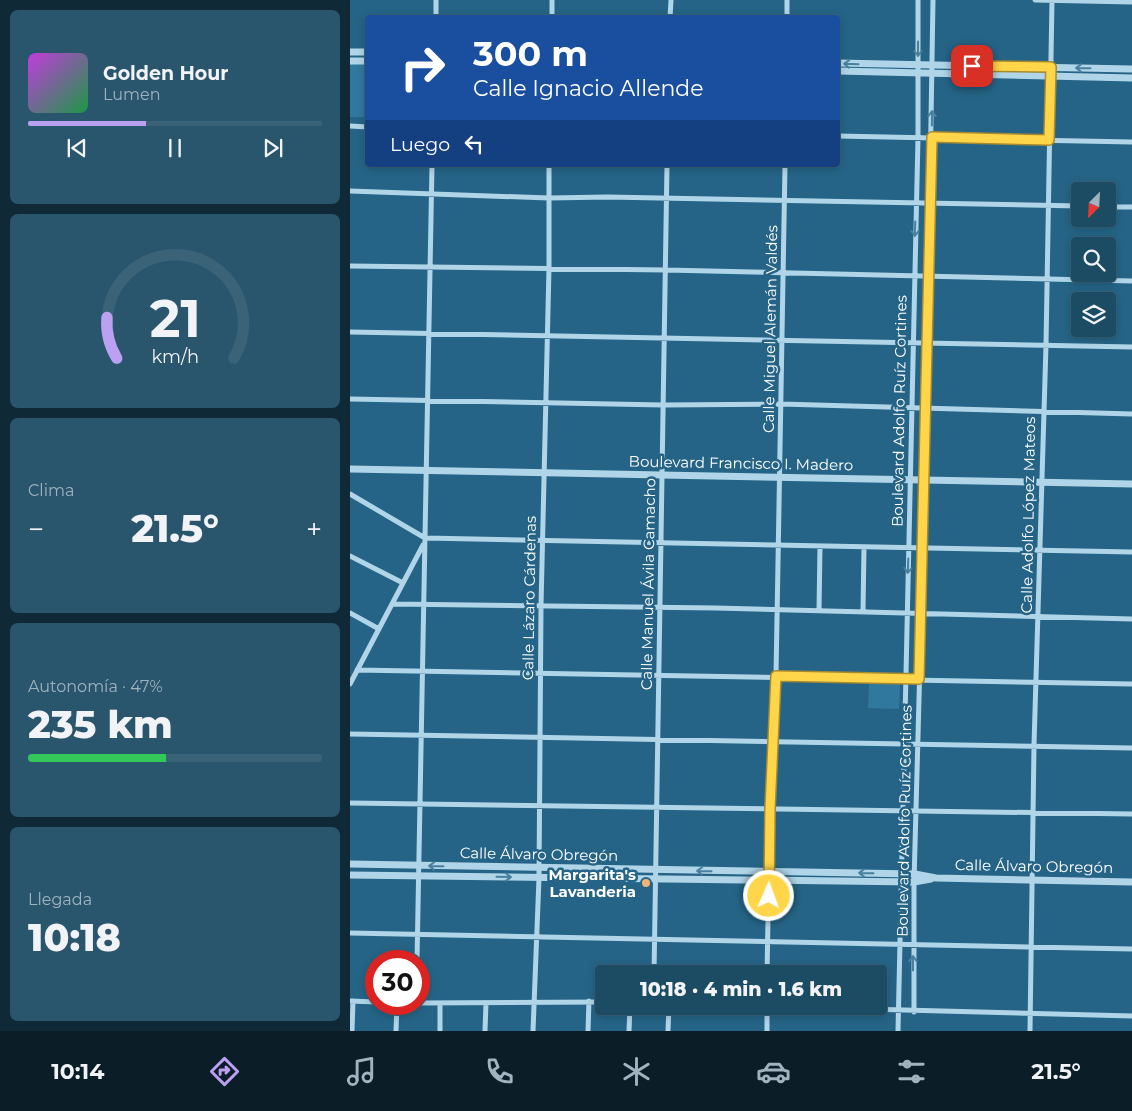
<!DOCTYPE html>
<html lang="es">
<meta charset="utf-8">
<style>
body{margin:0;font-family:Montserrat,sans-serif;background:#29556d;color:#f1f3f6;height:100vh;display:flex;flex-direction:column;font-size:19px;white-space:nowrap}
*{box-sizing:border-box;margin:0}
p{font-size:16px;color:#a0b3bf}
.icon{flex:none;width:28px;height:28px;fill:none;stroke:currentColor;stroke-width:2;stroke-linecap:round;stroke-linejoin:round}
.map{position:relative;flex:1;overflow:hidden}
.drawer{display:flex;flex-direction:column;gap:10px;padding:10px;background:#0f2937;width:350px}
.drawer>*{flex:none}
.top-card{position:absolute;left:15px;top:15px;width:475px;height:152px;border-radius:5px;box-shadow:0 2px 8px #0003,0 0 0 1px #3a6378;background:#1a4fa0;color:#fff;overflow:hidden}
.needle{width:32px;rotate:204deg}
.controls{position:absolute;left:721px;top:182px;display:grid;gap:10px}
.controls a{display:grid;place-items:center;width:45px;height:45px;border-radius:5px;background:#1c4b64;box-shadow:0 2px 8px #0003,0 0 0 1px #3a6378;font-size:25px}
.speed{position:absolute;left:15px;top:950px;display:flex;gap:10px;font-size:25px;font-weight:700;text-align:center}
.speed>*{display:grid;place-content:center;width:65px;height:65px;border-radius:50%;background:#1c4b64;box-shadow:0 2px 8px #0003,0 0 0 1px #3a6378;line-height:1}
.speed .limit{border:8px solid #d22;background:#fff;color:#111}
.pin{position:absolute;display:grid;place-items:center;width:42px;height:42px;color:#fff;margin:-21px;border-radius:10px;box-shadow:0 2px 8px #0006}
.me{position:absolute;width:55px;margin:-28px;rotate:2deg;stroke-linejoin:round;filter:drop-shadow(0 0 4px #0008)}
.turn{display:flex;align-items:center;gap:18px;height:105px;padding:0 25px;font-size:22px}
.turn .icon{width:65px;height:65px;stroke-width:2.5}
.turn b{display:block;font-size:35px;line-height:42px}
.then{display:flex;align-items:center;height:48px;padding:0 25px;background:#0003;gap:10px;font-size:19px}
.big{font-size:38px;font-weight:800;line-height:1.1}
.drawer .card{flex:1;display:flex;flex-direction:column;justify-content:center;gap:8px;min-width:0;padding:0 18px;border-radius:8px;background:#29556d}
.drawer .dial{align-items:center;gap:0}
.dial svg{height:130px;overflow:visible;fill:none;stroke:#3a6378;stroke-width:7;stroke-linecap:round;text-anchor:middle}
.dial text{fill:#f1f3f6;stroke:none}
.song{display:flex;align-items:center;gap:15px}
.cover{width:60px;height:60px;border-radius:8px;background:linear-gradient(135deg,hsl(290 70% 55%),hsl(140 70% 35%))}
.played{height:5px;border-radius:2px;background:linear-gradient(90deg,#bca0f2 40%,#3a6378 40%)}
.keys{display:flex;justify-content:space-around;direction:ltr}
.heat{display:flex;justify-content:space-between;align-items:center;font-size:28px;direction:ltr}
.charge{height:8px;border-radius:4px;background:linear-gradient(90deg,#34c759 47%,#3a6378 0)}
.trip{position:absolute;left:245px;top:965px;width:292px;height:50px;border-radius:5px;background:#1c4b64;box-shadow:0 2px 8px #0003,0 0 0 1px #3a6378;font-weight:800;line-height:50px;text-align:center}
.dock{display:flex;height:80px;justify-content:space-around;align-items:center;background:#0b1e28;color:#a0b3bf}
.dock .icon{width:35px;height:35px}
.dock .selected{color:#bca0f2}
.dock b{font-size:22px;color:#f1f3f6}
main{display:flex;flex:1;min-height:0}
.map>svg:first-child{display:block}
</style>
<main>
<section class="drawer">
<div class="card">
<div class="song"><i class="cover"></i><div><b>Golden Hour</b><p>Lumen</p></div></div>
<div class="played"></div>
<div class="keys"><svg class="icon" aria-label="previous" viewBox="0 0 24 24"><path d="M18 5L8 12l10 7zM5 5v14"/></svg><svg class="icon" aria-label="pause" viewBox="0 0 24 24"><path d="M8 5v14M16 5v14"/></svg><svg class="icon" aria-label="next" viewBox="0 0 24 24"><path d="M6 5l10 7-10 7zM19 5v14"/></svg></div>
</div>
<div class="card dial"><svg viewBox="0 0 100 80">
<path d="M14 69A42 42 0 1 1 86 69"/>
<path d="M14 69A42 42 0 0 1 8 44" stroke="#bca0f2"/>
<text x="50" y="56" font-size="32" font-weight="700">21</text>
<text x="50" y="72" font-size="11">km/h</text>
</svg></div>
<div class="card"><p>Clima</p>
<div class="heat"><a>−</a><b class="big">21.5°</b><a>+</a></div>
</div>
<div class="card"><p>Autonomía · 47%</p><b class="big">235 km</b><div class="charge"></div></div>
<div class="card"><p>Llegada</p><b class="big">10:18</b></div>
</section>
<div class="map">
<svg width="782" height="1031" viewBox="0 0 782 1031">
<rect width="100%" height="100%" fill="#256486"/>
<path fill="#30789e" d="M0 62H17V117H0Z
M519 683H550L549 709 518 708Z"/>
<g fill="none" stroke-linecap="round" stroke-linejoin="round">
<path stroke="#b0d5e8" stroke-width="5" d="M685 0 782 2
M86 18V0
M202 18V0
M320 18 321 0
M437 18V0
M0 126 18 127
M488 136 782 142
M0 191 199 198 257 197 730 206
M758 207H782
M0 266 316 270 782 281
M0 332 782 347
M0 399 313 405 431 404 782 414
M0 494 75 538 782 552
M0 556 53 583
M43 604 366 608 782 619
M469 611 470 546
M513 611 514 547
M0 613 29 629
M7 670 782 684
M0 684 73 545
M0 734 782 748
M0 803 782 814
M0 933 782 949
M67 961 82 165
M304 974 317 165
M417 974 420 809 426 676 435 165
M0 1001 26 1002
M69 1003 254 1002
M402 1006 782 1016
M417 1006V1031
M564 1012V882L575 481 583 0
M2 1031 3 1001
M46 1031 47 1004
M90 1031V1003
M135 1031 136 1003
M183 1031 189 878 191 606 199 268V165
M238 1031 239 1001
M279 1031 280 1006
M318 1031 319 1006
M548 1031 568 138V0
M680 1031 684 745 696 345 702 0"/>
<path stroke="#b0d5e8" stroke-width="7" d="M0 52H18
M0 61H18
M488 63 782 69
M488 71 782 78
M0 469 782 484
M0 864 565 874 586 878 782 882
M0 875 564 882 581 879"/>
</g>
<defs><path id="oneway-shaft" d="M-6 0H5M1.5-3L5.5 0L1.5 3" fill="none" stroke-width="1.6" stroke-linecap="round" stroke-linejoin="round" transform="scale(1.25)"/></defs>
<g stroke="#48809e">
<use href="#oneway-shaft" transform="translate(568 49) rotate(90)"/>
<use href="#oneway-shaft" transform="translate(501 64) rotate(-178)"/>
<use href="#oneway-shaft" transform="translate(733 68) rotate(-179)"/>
<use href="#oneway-shaft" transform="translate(582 118) rotate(-89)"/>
<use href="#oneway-shaft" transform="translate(565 229) rotate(92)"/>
<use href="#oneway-shaft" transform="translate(558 566) rotate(92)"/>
<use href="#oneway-shaft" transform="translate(86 866) rotate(-179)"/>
<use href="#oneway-shaft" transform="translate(354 871) rotate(-179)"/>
<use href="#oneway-shaft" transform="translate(516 873) rotate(-179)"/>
<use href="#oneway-shaft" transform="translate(154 877) rotate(1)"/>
<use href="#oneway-shaft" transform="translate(563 963) rotate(-90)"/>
</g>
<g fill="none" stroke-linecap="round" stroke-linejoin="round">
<g stroke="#a68a30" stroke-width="12">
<path id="route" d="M419 896 420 809 426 676 569 679 582 137 699 140 701 67 622 66"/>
</g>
<use href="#route" stroke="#ffd54a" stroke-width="9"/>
</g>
<circle fill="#f2b475" stroke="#256486" stroke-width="2" cx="296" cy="883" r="5"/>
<g text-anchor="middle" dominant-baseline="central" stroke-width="5" stroke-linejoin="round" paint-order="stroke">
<g font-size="15" fill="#fff" stroke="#256486">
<text transform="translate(420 329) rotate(-89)">Calle Miguel Alemán Valdés</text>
<text transform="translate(549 411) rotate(-89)">Boulevard Adolfo Ruíz Cortines</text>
<text transform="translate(391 463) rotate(1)">Boulevard Francisco I. Madero</text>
<text transform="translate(678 515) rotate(-89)">Calle Adolfo López Mateos</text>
<text transform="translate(298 584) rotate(-89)">Calle Manuel Ávila Camacho</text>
<text transform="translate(179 598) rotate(-89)">Calle Lázaro Cárdenas</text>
<text transform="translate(554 821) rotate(-89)">Boulevard Adolfo Ruíz Cortines</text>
<text transform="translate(189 854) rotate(1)">Calle Álvaro Obregón</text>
<text transform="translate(684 866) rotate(1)">Calle Álvaro Obregón</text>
</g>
<g font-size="15" font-weight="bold" fill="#fff" stroke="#256486" text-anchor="end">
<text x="286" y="874">Margarita's<tspan x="286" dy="17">Lavanderia</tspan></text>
</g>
</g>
</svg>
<div class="controls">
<a><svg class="needle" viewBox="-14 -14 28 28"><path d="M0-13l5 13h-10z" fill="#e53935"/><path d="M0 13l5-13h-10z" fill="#a0b3bf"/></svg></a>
<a><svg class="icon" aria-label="search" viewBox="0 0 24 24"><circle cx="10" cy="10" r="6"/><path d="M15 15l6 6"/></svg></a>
<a><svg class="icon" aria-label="layers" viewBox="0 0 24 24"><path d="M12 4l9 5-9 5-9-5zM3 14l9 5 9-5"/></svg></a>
</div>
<div class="speed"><div class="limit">30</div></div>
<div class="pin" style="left:622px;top:66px;background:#d93025"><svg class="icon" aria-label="arrive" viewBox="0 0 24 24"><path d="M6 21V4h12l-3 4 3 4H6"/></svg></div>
<svg class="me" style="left:419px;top:896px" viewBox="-20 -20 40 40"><circle r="17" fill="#ffd54a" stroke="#fff" stroke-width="3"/><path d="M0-11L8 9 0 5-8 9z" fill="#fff"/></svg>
<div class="trip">10:18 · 4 min · 1.6 km</div>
<div class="top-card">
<div class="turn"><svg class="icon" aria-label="right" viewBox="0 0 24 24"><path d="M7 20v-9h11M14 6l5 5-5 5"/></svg><div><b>300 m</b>Calle Ignacio Allende</div></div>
<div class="then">Luego<svg class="icon" aria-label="left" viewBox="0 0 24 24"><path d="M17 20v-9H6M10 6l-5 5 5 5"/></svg></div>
</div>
</div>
</main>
<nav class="dock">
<b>10:14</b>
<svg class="icon selected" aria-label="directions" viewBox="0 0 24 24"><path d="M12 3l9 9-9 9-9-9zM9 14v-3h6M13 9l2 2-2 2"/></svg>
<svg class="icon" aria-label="music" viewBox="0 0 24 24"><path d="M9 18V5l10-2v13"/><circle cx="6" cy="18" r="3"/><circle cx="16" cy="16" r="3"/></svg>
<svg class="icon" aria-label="phone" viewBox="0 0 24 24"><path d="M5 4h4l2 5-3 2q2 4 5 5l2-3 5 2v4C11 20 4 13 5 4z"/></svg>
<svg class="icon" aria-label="climate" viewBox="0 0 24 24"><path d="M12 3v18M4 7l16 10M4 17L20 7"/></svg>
<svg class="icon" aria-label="car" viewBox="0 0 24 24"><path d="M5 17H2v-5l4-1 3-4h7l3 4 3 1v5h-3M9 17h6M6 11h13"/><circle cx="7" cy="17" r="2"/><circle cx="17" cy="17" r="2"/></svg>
<svg class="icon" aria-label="filters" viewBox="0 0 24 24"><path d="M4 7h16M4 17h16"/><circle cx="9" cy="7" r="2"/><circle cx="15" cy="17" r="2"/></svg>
<b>21.5°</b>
</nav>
